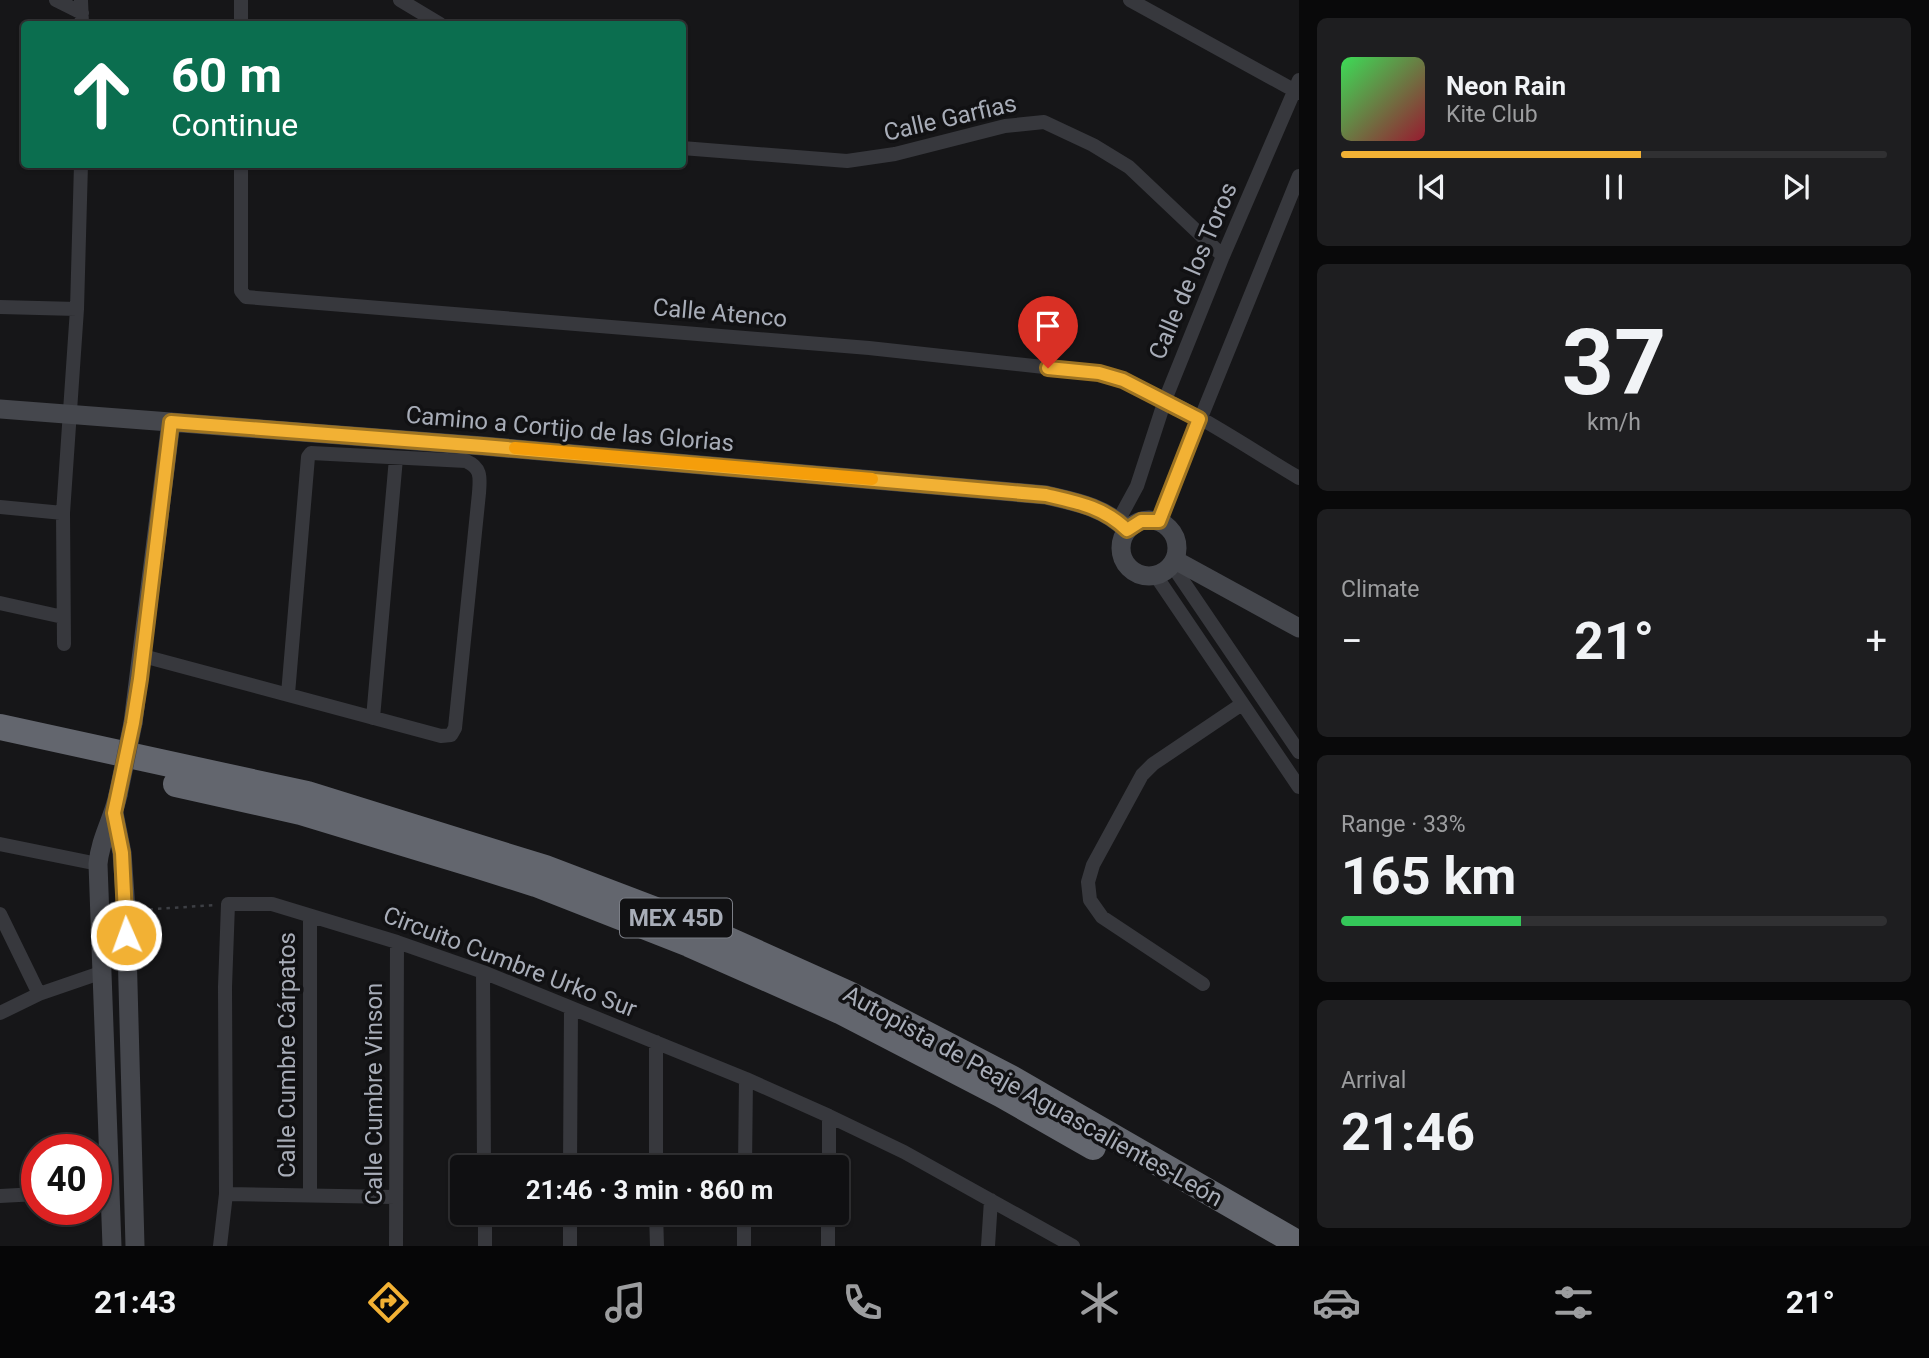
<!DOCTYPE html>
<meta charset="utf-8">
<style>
body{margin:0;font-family:Roboto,sans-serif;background:#1e1e20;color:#f1f3f6;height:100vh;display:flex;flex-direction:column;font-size:26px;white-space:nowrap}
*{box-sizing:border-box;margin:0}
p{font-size:23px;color:#9c9d9f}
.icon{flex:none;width:38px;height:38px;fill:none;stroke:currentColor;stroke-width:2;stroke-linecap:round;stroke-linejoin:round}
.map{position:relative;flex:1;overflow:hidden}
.details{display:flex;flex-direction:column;gap:18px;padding:18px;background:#09090a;width:630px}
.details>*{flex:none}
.guide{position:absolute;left:21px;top:21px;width:665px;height:147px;border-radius:7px;box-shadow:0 2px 5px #0004,0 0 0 2px #303032;background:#0b6e4f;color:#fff;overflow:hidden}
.speed{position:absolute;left:21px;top:1134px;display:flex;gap:14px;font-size:35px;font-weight:700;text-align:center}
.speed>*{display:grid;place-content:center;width:91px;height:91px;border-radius:50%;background:#101012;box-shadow:0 2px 5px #0004,0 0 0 2px #303032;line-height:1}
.speed .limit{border:10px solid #d22;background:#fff;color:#111}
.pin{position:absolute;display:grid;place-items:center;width:60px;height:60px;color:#fff;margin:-72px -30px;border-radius:50% 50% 50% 0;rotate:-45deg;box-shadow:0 0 7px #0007}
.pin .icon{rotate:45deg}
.me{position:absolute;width:77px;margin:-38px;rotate:358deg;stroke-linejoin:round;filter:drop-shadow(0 0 5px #0008)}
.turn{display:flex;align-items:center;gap:24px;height:147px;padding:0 35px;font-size:32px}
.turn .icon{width:91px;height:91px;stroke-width:2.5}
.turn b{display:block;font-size:49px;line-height:60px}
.big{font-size:52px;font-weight:700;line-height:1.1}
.details .widget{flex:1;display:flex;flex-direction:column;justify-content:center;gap:10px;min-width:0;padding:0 24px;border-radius:10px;background:#1e1e20}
.details .dial{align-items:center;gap:0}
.dial b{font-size:91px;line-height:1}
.song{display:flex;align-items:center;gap:21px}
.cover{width:84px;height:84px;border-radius:10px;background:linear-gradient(135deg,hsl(130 70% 55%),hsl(350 70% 35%))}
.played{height:7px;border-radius:4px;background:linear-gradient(90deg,#f2b134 55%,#303032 55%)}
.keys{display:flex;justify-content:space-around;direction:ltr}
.heat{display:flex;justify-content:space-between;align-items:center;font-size:38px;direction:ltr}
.charge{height:10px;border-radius:5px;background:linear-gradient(90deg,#34c759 33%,#303032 0)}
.trip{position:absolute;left:450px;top:1155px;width:399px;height:70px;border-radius:7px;background:#101012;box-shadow:0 2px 5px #0004,0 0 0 2px #303032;font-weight:700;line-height:70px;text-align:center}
.tabs{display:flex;height:112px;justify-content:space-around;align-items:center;background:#060607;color:#9c9d9f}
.tabs .icon{width:49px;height:49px}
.tabs .current{color:#f2b134}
.tabs b{font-size:32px;color:#f1f3f6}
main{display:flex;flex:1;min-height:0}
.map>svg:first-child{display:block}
</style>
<main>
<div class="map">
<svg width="1299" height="1246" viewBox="0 0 1299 1246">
<rect width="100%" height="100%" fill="#161618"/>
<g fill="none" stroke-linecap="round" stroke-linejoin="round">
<path stroke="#3d3f44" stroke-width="2.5" stroke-dasharray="3.5 5" stroke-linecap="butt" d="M141 910 215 905"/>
<path stroke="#37383d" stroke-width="14" d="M56 0 82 13
M81 0 82 24
M241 0V24
M400 0 440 24
M1130 0 1299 93
M682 148 847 161 895 154 1005 126 1044 122 1093 145 1129 167 1223 256
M241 164V291L246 297 869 348 1099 373C1171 394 1235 440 1299 478
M0 307 77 309
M0 507 63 513
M1118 521 1137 486 1165 400 1223 256 1299 80
M1159 521 1299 176
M1172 565 1299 752
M1156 576 1299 787
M0 603 63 617
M64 644 63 513 77 309 81 164
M143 656 441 736 451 735 455 728 479 493C480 478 482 468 466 461L311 453 308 457 288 694
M373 718 396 458
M0 844 98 864
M0 914 39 994
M310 916V1195
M483 972 484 1167
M1203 984 1102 917 1090 900 1088 882 1093 865 1142 775 1153 764 1242 704
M0 1013 39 994 103 972
M656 1042V1167
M570 1167 571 1008
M745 1167 746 1079
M829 1167V1116
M226 1194 395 1197
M0 1196 37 1194
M485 1213V1246
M656 1213 657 1246
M220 1246 226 1194 225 987 228 904H272L397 942 483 972 746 1079 829 1116 904 1152 1073 1246
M396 1246 397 942
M570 1246V1213
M744 1246V1213
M828 1246V1213
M988 1246 991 1200"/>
<path stroke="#45474d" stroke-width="19" d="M0 409 483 446 1046 495C1076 502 1105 507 1127 530
M1121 548a28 28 0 1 1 56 0a28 28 0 1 1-56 0Z
M1175 560 1299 628
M133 723 171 422
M114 813 122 853 126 910 135 1246
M112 1246 98 864C100 839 113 819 118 795"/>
<path stroke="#63666e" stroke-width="26" d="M0 727 307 794 545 868 700 927 849 994 1011 1078 1299 1244
M176 784 301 812 479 866 536 884 689 944 840 1011 1002 1095 1093 1147"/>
<path stroke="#45474d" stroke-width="19" d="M118 795 133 723"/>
</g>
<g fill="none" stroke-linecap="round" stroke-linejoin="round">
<g stroke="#9d7322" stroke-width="18">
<path id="route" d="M126 935 122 853 114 813 133 723 140 679 171 422 483 446 1046 495C1076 502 1104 507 1127 530L1141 521H1159L1199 419 1123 380 1099 373 1048 368"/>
</g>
<use href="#route" stroke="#f2b134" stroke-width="12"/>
<path stroke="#f59e0b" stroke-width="12" d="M515 448 872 479"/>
</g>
<g text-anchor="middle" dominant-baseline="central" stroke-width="7" stroke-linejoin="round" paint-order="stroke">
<rect fill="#111113" stroke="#7b7e86" stroke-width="2" x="620" y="898.5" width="112" height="39" rx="5"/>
<g font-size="23" font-weight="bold" fill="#a8adb8">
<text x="676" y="918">MEX 45D</text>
</g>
<g font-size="24" fill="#a8adb8" stroke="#111113">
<text transform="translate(950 118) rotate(-13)">Calle Garfias</text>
<text transform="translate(1193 271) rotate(-67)">Calle de los Toros</text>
<text transform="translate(720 313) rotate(5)">Calle Atenco</text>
<text transform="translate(570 429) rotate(5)">Camino a Cortijo de las Glorias</text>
<text transform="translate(510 962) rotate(21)">Circuito Cumbre Urko Sur</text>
<text transform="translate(287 1055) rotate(-90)">Calle Cumbre Cárpatos</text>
<text transform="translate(374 1094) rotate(-90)">Calle Cumbre Vinson</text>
<text transform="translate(1033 1096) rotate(29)">Autopista de Peaje Aguascalientes-León</text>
</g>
</g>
</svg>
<div class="speed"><div class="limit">40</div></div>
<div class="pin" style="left:1048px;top:368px;background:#d93025"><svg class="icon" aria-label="arrive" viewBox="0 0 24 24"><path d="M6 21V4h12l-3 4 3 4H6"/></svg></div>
<svg class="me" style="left:126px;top:935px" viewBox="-20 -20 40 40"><circle r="17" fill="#f2b134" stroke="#fff" stroke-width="3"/><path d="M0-11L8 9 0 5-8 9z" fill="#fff"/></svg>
<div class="trip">21:46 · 3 min · 860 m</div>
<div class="guide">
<div class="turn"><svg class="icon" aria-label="ahead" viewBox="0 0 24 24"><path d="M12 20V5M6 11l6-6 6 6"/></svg><div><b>60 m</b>Continue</div></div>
</div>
</div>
<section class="details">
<div class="widget">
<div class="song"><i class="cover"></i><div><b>Neon Rain</b><p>Kite Club</p></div></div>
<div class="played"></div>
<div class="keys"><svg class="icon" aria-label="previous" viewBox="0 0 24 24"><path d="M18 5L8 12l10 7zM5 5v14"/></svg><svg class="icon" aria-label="pause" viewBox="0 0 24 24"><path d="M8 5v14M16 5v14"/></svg><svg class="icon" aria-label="next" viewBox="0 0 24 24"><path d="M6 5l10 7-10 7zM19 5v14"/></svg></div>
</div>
<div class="widget dial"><b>37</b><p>km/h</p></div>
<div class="widget"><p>Climate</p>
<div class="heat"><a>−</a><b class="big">21°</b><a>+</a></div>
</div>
<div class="widget"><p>Range · 33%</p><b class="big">165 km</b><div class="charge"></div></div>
<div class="widget"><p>Arrival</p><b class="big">21:46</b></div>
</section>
</main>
<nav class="tabs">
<b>21:43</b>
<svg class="icon current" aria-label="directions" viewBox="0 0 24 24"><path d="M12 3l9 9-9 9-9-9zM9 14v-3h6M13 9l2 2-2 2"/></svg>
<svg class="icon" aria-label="music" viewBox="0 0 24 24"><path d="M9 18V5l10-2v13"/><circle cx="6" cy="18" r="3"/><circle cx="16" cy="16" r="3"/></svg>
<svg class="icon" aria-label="phone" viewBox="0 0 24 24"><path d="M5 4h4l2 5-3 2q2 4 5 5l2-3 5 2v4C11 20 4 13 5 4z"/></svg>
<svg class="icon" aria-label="climate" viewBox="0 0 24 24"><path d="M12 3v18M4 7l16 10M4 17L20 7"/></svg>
<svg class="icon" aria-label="car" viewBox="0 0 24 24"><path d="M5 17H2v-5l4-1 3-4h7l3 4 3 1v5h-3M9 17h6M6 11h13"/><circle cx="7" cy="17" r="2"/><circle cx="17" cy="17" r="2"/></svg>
<svg class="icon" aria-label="filters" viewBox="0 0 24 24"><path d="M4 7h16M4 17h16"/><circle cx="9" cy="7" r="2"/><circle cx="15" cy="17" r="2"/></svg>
<b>21°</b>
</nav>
